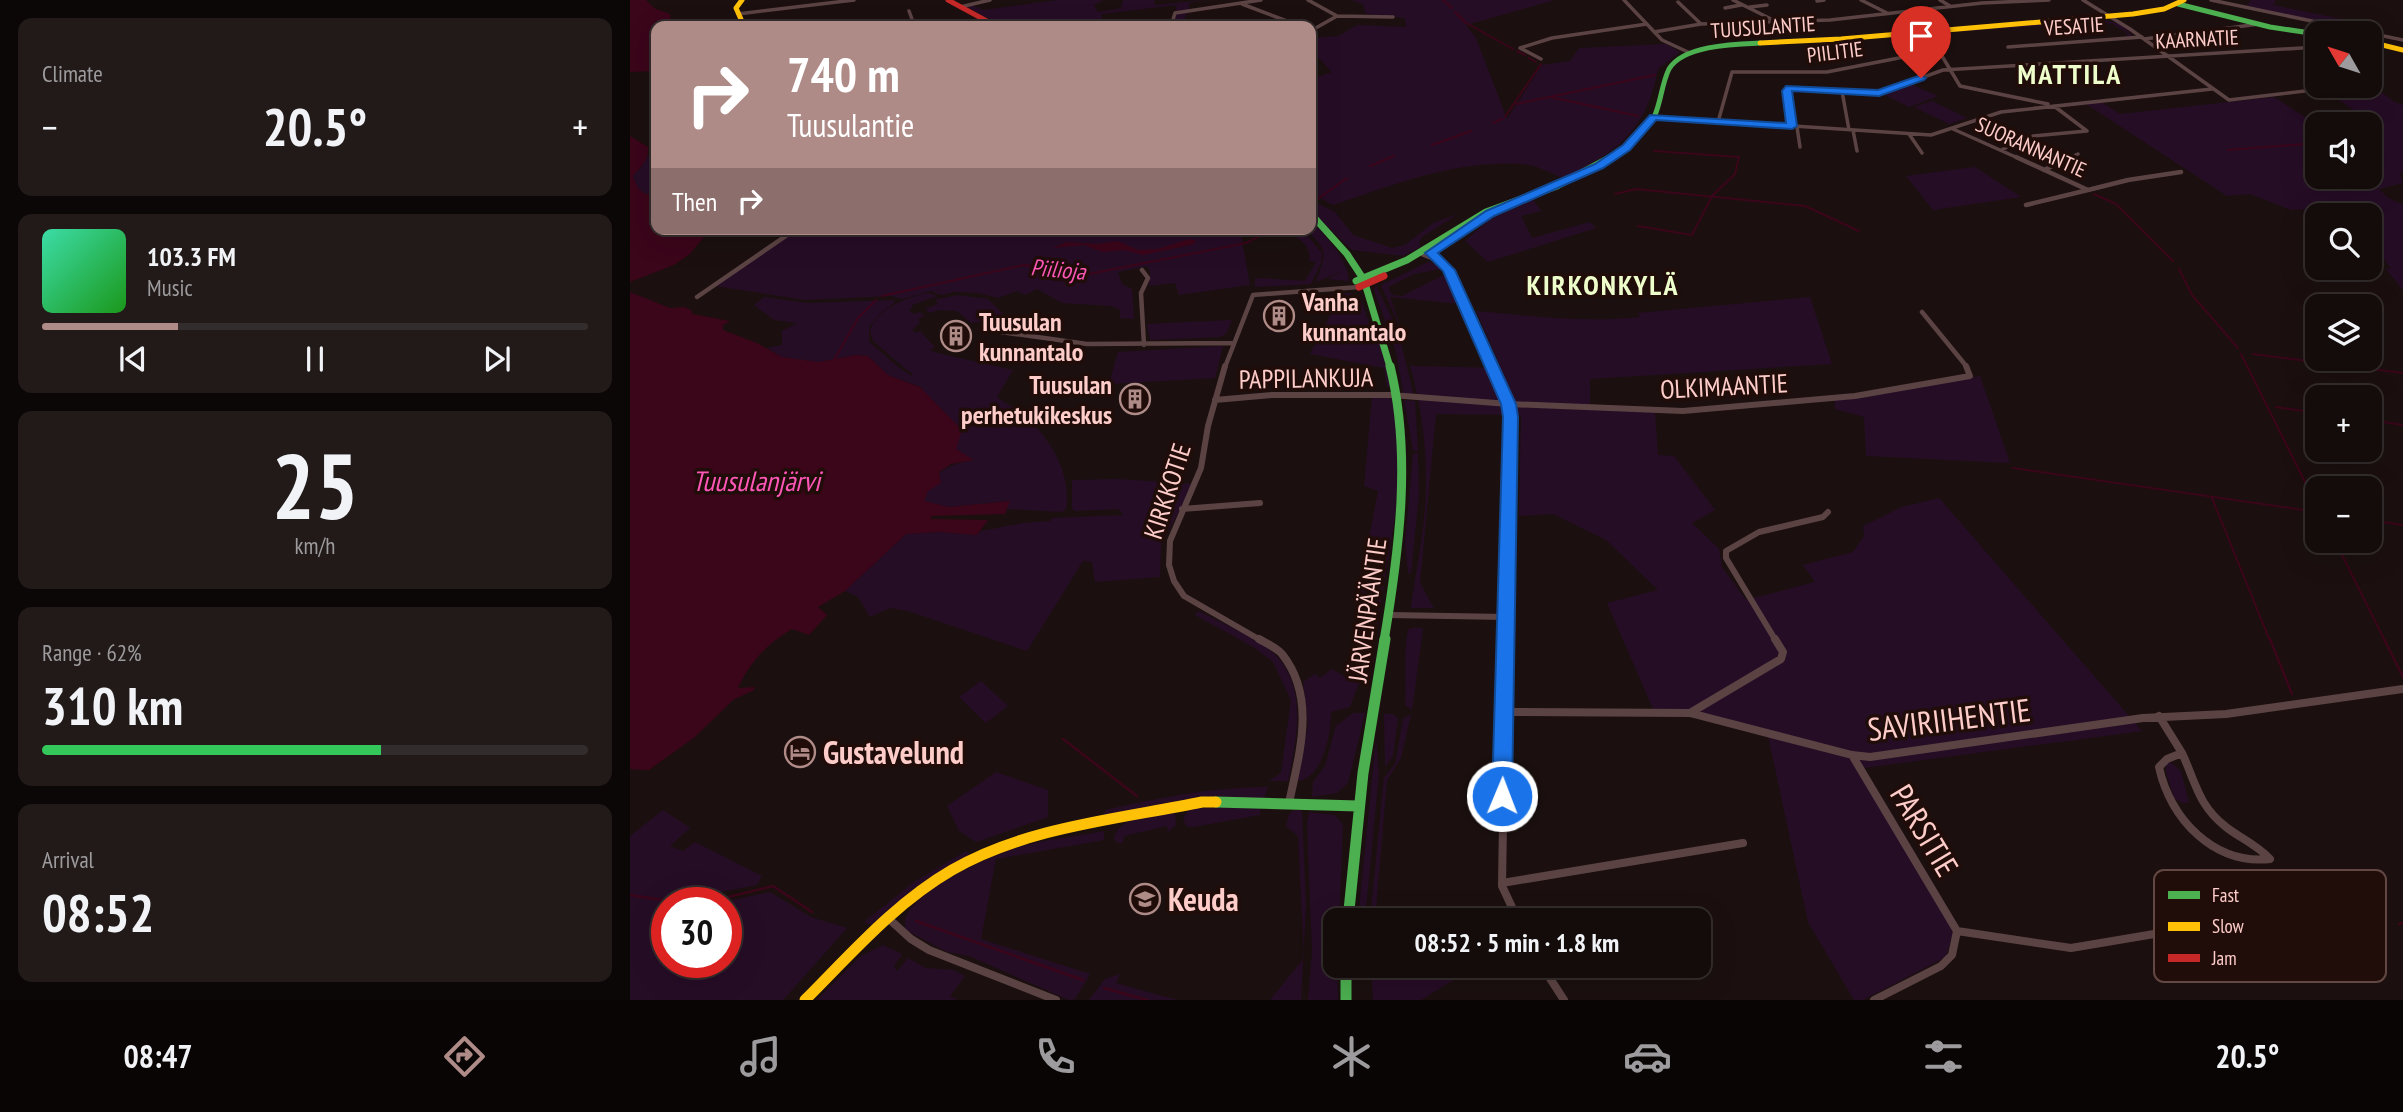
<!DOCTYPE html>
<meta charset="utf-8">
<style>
body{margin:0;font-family:"PT Sans Narrow",sans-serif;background:#211a19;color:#f1f3f6;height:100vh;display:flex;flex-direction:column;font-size:26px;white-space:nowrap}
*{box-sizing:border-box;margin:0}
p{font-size:23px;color:#9d9b9d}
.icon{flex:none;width:38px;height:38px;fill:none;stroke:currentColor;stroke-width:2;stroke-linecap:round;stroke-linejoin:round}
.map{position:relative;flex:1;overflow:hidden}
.side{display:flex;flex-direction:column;gap:18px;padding:18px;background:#0b0706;width:630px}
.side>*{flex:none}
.hud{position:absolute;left:21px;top:21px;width:665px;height:214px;border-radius:14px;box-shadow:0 7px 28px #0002,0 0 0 2px #332c2c;background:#af8b88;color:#fff;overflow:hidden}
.needle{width:46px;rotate:309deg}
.tools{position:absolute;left:1675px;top:21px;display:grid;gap:14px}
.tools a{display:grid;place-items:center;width:77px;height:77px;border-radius:14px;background:#140c0b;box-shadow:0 7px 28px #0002,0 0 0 2px #332c2c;font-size:35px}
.speed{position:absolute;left:21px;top:887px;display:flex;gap:14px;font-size:35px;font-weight:700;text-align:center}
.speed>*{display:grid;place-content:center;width:91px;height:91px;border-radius:50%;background:#140c0b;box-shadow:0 7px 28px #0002,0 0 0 2px #332c2c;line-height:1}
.speed .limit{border:10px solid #d22;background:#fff;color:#111}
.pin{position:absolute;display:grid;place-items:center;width:60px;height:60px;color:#fff;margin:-72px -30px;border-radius:50% 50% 50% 0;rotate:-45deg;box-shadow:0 0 7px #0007}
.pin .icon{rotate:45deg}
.me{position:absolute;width:77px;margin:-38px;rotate:1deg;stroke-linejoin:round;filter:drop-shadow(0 0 5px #0008)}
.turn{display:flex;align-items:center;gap:24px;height:147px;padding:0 21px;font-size:32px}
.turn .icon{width:91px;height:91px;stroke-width:2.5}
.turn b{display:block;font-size:49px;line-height:60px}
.then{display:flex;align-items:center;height:66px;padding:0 21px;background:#0003;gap:14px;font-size:26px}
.big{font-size:52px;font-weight:700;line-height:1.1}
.side .widget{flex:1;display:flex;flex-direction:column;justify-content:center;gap:10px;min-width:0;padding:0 24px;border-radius:14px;background:#211a19}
.side .dial{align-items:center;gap:0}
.dial b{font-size:91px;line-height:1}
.song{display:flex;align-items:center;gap:21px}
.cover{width:84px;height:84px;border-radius:10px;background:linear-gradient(135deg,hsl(160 70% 55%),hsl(120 70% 35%))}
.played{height:7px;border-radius:4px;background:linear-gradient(90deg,#af8b88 25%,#332c2c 25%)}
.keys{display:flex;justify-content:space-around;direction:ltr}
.heat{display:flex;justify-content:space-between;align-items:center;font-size:38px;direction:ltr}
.charge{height:10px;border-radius:5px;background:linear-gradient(90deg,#34c759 62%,#332c2c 0)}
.trip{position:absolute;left:693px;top:908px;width:388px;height:70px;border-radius:14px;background:#140c0b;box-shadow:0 7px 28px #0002,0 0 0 2px #332c2c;font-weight:700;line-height:70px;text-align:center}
.menu{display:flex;height:112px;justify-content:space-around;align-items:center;background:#080504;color:#9d9b9d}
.menu .icon{width:49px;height:49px}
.menu .active{color:#af8b88}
.menu b{font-size:32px;color:#f1f3f6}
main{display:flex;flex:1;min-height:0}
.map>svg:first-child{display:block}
</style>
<main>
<section class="side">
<div class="widget"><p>Climate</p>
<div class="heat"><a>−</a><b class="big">20.5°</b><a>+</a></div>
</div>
<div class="widget">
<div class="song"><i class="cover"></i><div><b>103.3 FM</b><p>Music</p></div></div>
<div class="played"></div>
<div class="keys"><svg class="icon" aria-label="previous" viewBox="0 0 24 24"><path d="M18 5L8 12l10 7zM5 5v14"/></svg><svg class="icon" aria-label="pause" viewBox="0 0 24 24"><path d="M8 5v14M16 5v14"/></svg><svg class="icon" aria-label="next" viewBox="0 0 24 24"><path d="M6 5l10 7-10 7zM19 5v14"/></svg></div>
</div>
<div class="widget dial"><b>25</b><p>km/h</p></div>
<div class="widget"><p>Range · 62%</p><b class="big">310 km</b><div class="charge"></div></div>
<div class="widget"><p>Arrival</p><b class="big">08:52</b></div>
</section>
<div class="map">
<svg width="1773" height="1000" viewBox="0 0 1773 1000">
<rect width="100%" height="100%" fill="#1b100f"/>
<path fill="#260d26" d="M428 0H473L464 5 468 12 492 8 491 5 494 0H524L525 5 576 0 559 3V14H556L554 21 557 26H542L547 5 471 14 473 25 489 22V26H371L336 6 342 5 353 10Z
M721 0H925L836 25 846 38 877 119 912 65 940 61 949 48 1036 44 1050 52 1028 69C1017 130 986 154 932 178 919 172 906 165 891 164 826 160 763 185 703 205L681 193V79L702 72 681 50 683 38 709 36 727 25 776 27 775 18 736 14 733 4Z
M1621 0H1646L1643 5 1751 27 1747 34 1616 6Z
M1471 19 1493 25 1508 36 1491 27 1503 36 1495 37 1498 34 1483 24 1468 22 1301 34Z
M1280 84 1308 96 1279 107 1255 95Z
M1732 86 1750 91 1763 101 1773 105V171L1770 173 1773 183 1749 189 1757 197 1773 205V290L1755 268 1761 269 1745 246H1740V215H1705L1696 208 1661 210 1620 194 1597 196 1456 104 1471 102 1490 114 1644 97 1687 125V177H1740V131L1752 130 1696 91Z
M1302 101 1337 118 1319 124 1284 107Z
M26 155V195C12 196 7 189 3 176L13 165 15 157Z
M1345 167 1391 197 1303 210 1276 176Z
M681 200 705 212 723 235 762 248 775 245 803 223 828 214 792 237 789 243 791 247 773 256 722 250 681 211Z
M903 200 911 211 891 216 902 238 960 222 966 228 858 262 835 241 860 219Z
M681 219C694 235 718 259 719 281L697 279 715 270 686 282C696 253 699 252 676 229H681Z
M169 229H610L620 285 549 295 545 283 519 286 520 271 517 266 488 272 492 284 502 289 504 319 490 318V310L481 306 432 303 407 289 395 295 387 291 368 298 349 293 324 292 311 295 301 291 272 299 261 296 175 300 85 286Z
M672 229 692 253 691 263 681 284 625 287V279L629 278 675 281 686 262 679 261C682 249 672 237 660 236Z
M800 261 811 269 784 274 758 287 762 295 772 296 816 274 830 304 760 297 771 330 751 285Z
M746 285 768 331 784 396H776L773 392 766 352 744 290Z
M298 293 308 296 282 305 283 307 279 309 283 314 290 312 294 316 288 319 290 322 282 330 285 333 290 331 305 347 301 349 303 352 383 370 367 397C376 404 386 408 395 416 420 438 442 474 436 509L432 512 377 509 379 501 319 507 294 501C304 472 313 466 343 460L326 449 291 387 258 375 238 356 226 355 189 362 152 357 137 348 152 345V331L167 323 144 320 124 305 134 297 178 303 264 300 265 302 250 314 239 327V342C253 352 264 366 282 376L283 374C268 364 257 352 243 341L240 331C246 310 276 297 298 293Z
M719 293 730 297 740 326 751 337 759 367 761 388 757 386 754 368 680 354 710 297 696 298V295Z
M327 295 358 299 374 315V326L366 328 369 326 366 325 367 319 341 323 327 311 308 310 300 313 295 309 308 304 305 300Z
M1180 297 1202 364 960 379V408L1025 412 1028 455 1044 456 1085 510 1062 523 1089 549 1092 567 1116 600 1185 582 1173 565 1223 552 1234 536 1233 526 1272 507 1309 498 1512 731 1234 768 1326 922 1316 957 1233 1000H1224L1178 922 1137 731 1023 709 977 603 1028 590 976 540 923 514 889 516 891 415 806 414 790 583 804 608H781C784 581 790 555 793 528 800 475 795 417 780 366L871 368 846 311C902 316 954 323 1010 317L1008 313Z
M602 320 596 334 590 337 520 340 517 324Z
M593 346 585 378 479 384 488 352Z
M1350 376 1380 463 1236 456 1234 417 1205 409V400Z
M761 397 764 399 769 452 766 511 743 651 740 652C736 671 726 688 720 707L701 712C701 734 693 779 667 781L678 725 673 682 685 674 690 678 702 669 720 680 747 606 729 590 748 491 734 486 742 398Z
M774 400 785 401 788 451H783Z
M788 453 789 494 781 573H778L775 543 783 454Z
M487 479 565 484 531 543 530 577 465 582 462 562 453 561 397 651 278 611 260 608 240 617 228 597 215 591 276 534 309 532 347 535 351 531 393 523 420 521 422 518 494 515 488 509 445 511 442 508V480Z
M569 611C591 623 617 633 637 648 680 679 667 738 658 781H639L651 773 661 700 643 662 625 648 565 615Z
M781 628H793L782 710 775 705C777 679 773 655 778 630Z
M351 681 378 706 356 723 329 697Z
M723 713H735L718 783 707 793 682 797 683 782 695 766 706 726Z
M754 714H762L768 718 763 756 755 767Z
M781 714 771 758 757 780 745 920H740L754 778 765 764 773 719Z
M746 738 749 773 735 920H728Z
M1540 762 1551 771 1559 803H1552L1544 798 1536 772V764Z
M366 772 418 790V817L346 842 329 831 317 806Z
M638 787 634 798H567L474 817 475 810C529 798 582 787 638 787Z
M598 806 631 807 630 815 563 827 556 826 553 818 559 809Z
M33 810 60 828 40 846 53 851 65 842 132 876 127 885 91 892 50 893 70 903H37V962H96V903H88L140 892 181 917 217 928 153 1000H0V836Z
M664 810 672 811 676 907 671 1000H640L674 958 668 836 656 826 659 814Z
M541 812 545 814 546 825 538 832 537 826 494 836 493 843H488L484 839C488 816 522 816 541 812Z
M679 812 705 815 713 825 709 920H705L708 1000H678L682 952 677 823Z
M474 831V840L366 859 351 939 460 974 445 999 439 1000 339 956 317 952 276 930C262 897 370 851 396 845 422 838 445 837 474 831Z
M336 851 340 854 280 894 241 925 234 922 284 882Z
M253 945 272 954 264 966 267 971 278 958 296 968 324 970 335 976 320 996 328 1000H187L231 956Z
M741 966H846L791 1000H743Z
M490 974 486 983 547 1000H459L475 979Z"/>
<path fill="#3b051a" d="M0 0H16L24 8 40 14 42 26H26V71L0 72Z
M0 136 18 147C20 158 10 168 3 176 7 189 12 196 26 195V229H73L74 237 60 254 44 265 0 282Z
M559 239 565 240V244L513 255 494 250 472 252 454 245 423 248 436 242 467 244 488 241 508 250 528 249Z
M0 292 40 308 55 307 62 311V314L100 321 93 325V330L127 343 152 357 189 362 226 355 238 356 258 375 290 387 332 430 326 449 344 460 321 464 309 472 311 483 298 491 294 501 319 507 380 501 375 514 302 516 300 519 358 520 347 535 309 532 276 534 215 591 188 607 197 615 179 635 162 629C138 643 120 662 108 688L125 687 124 690 103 700 65 737 19 770 0 769Z"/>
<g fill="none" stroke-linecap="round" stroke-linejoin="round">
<path stroke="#3b051a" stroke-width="2" d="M813 0 822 8
M825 12 836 23
M838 24 883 49
M887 51 895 55
M899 58 906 62
M920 97 1008 116
M886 104 1025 75
M875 117 911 64
M863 123 872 119
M802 145 841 131
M1598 150 1687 143
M740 166 764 156
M985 194 1006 189 1175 206 1229 231
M1464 194 1486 204 1543 261
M681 204 717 178
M1008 226 1062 235 1082 196 1105 174 1109 157 1024 151
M1549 269 1562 295 1608 348
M252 296 394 265 454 275 616 243 643 229
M1611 354 1687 506
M1623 354 1773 373
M204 360 228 318 246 300
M1646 407 1687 413
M1740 420 1773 425
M1383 468 1687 512
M1582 498 1640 641
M1740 520 1773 525
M1705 541 1755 641"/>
<path stroke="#3b051a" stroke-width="2.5" d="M1640 639 1662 694
M1754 639 1773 677
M433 739 507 796
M0 895 52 903
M74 903 143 886 182 912
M286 921 453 980
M1769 924 1773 923
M474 988 517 1000"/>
<path stroke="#5c4343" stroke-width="3.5" d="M678 0 707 16
M994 0 1032 40 1060 53
M1103 0 1145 21
M1231 0 1257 13
M1310 0 1320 6
M1453 0 1500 29 1599 100 1717 86
M1581 0 1773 40
M1187 1 1194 0
M1048 2 1071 24
M612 4 670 26
M330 7 360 0
M1120 7 1137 5
M1095 8 1111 5
M108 14 224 0
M275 26 282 19 279 11
M541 26 545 13 631 0
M1297 31 1330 86 1418 104
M1024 32 1071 24 1200 20 1352 3 1419 0
M1514 39 1629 24
M681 41 684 29 707 16 763 17
M1378 47 1512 37
M911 59 890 48 922 38 1017 24
M1740 65 1751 81 1740 83
M1212 91 1219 130
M1424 106 1457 131
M1024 117 1301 135 1371 112 1582 89
M1088 122 1102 72H1197L1284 55 1311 53
M1162 126 1157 91 1160 88 1249 93 1313 70 1687 47
M1167 127 1170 147
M1323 129 1390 159
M1223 130 1227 151
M1279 134 1292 153
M1371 150 1403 136 1457 131
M1437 159 1448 154"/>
<path stroke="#5c4343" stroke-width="4.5" d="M1386 157 1458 190 1498 180 1551 172
M1414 170 1441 157
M1396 205 1458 190
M795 250 808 258 819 270 863 367
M789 253 809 261
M512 270 518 278 511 293 514 345
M67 297 166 229
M1292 312 1337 367
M371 332 457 344 603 343
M595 367 623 295 729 287"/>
<path stroke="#5c4343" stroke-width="6" d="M595 366 578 426 571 468 540 541 539 565 544 581 554 596 632 641
M862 366 879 404 881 417 876 641
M585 400 642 395H761L879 404 1053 411 1225 396 1340 376 1336 366
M552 509 630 503
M760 615 875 617
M1146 641 1096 558V551L1129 532 1193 517 1198 512"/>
<path stroke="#5c4343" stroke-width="8" d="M629 639C636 643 647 648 652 654 687 698 669 754 659 803
M876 639 872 886 888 920
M873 712 1060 713 1222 755 1240 757 1513 718 1596 714 1773 689
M1060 713 1151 659 1153 652 1145 639
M1529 716 1552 753
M1552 753C1566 783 1568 805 1596 827 1610 838 1627 845 1640 859 1584 865 1540 819 1529 767L1537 759Z
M1222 755 1327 931
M872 883 1113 843
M258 918 281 939 299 950 426 1000
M1327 931 1441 948 1542 931 1560 934
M912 966 934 1000
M1244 1000 1311 966 1322 955 1327 931"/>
<path stroke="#4caf50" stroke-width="5" d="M1548 4 1640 27 1687 34
M978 159C995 150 1016 133 1025 115 1031 101 1032 83 1039 69 1053 45 1106 44 1130 43"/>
<path stroke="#4caf50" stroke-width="7" d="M681 214 717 254 734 280 760 367
M726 281 777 260 856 212 927 186 981 157"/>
<path stroke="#4caf50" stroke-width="9" d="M754 641C769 551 782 455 760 366"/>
<path stroke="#4caf50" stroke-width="11" d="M586 802 728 806
M718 920 733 773 755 639
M716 966V1000"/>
<path stroke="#ffc107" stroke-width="5" d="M112 0 106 8 114 26
M1740 42 1773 50
M1130 43 1211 39 1503 14 1534 9 1554 0"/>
<path stroke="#ffc107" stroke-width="11" d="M175 1000C221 954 265 903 322 870 396 827 489 819 572 802H586"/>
<path stroke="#c62828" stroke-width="5" d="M318 0 366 26"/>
<path stroke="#c62828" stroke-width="7" d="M729 287 754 276"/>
</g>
<path fill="#1a73e8" stroke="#114b97" stroke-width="2" d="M1291 75 1296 78 1294 80 1249 96 1162 91 1167 126 1162 129 1026 120 1000 150 973 168 864 216 808 253 825 270 886 404 888 417 882 796 879 803 872 806 865 803 862 796 873 417 871 404 813 271 795 253 856 211 965 164 993 145 1020 115 1156 123 1152 91 1156 86 1248 90Z"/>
<defs>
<g id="building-ring" transform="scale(1.575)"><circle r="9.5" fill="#200d0a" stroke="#af8b88" stroke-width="1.5"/><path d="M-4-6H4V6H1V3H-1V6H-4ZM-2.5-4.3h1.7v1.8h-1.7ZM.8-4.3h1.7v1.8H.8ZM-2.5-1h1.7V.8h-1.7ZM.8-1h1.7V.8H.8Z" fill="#af8b88"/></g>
<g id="hotel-ring" transform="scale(1.575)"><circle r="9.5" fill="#200d0a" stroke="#af8b88" stroke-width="1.5"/><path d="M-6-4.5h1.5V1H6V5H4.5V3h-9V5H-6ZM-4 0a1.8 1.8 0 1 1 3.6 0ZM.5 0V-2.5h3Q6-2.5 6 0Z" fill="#af8b88"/></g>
<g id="school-ring" transform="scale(1.575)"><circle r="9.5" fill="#200d0a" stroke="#af8b88" stroke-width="1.5"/><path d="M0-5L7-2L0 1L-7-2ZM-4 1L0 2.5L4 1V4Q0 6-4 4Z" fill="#af8b88"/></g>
</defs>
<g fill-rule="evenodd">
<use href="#building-ring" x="649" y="316"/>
<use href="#building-ring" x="326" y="336"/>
<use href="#building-ring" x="505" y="399"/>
<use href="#hotel-ring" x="170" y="752"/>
<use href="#school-ring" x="515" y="899"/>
</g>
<g text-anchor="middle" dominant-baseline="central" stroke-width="7" stroke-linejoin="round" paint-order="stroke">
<g font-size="21" fill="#ffcdc9" stroke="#200d0a">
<text transform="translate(1444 26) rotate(-4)">VESATIE</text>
<text transform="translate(1133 27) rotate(-4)">TUUSULANTIE</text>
<text transform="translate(1567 39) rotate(-3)">KAARNATIE</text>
<text transform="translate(1205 52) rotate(-7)">PIILITIE</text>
<text transform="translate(1401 147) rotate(24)">SUORANNANTIE</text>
</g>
<g font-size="23" font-style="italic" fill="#ff57b7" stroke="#200d0a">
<text transform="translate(428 269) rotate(5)">Piilioja</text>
</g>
<g font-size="26" font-weight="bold" fill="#ffcdc9" stroke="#200d0a" text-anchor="start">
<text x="672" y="301">Vanha<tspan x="672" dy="30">kunnantalo</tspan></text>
<text x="349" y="321">Tuusulan<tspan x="349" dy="30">kunnantalo</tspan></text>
<text x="482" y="384" text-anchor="end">Tuusulan<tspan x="482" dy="30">perhetukikeskus</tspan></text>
</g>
<g font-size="26" fill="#ffcdc9" stroke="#200d0a">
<text transform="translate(676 378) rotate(-1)">PAPPILANKUJA</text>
<text transform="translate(1094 386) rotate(-3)">OLKIMAANTIE</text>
<text transform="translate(537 491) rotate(-72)">KIRKKOTIE</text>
<text transform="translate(737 610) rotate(-82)">JÄRVENPÄÄNTIE</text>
</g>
<g font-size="28" font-weight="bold" letter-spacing="2" fill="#eeffcb" stroke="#200d0a">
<text x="1440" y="73">MATTILA</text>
<text x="973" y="284">KIRKONKYLÄ</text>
</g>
<g font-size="28" font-style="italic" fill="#ff57b7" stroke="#200d0a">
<text x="126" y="480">Tuusulanjärvi</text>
</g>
<g font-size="32" fill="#ffcdc9" stroke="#200d0a">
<text transform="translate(1319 719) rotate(-7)">SAVIRIIHENTIE</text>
<text transform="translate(1295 830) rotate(59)">PARSITIE</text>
</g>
<g font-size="32" font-weight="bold" fill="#ffcdc9" stroke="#200d0a" text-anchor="start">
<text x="193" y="752">Gustavelund</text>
<text x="538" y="899">Keuda</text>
</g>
</g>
<rect x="1524" y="870" width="232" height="112" rx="10" fill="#200d0a" stroke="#634743" stroke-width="2"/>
<rect x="1538" y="891" width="32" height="8" fill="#4caf50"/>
<rect x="1538" y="922" width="32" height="9" fill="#ffc107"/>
<rect x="1538" y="954" width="32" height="8" fill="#c62828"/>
<g font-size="19" fill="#ffcdc9">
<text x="1582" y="902">Fast</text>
<text x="1582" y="933">Slow</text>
<text x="1582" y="965">Jam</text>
</g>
</svg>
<div class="tools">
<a><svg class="needle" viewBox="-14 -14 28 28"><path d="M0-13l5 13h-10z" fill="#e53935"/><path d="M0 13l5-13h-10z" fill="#9d9b9d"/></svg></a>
<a><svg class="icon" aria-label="sound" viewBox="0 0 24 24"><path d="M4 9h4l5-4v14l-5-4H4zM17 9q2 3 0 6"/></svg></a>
<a><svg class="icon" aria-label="search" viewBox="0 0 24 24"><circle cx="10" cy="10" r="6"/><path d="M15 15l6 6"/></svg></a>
<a><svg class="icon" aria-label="layers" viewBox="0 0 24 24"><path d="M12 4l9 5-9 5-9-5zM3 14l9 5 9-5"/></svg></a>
<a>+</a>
<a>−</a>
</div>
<div class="speed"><div class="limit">30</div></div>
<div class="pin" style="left:1291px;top:78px;background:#d93025"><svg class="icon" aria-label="arrive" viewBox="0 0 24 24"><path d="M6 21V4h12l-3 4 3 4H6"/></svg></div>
<svg class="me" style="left:872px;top:796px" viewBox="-20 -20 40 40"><circle r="17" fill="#1a73e8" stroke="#fff" stroke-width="3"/><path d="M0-11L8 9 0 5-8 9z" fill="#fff"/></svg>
<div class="trip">08:52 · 5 min · 1.8 km</div>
<div class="hud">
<div class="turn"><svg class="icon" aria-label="right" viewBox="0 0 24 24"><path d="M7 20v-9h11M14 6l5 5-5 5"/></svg><div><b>740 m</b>Tuusulantie</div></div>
<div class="then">Then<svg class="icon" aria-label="right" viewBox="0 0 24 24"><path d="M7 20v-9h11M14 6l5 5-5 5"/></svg></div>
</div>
</div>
</main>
<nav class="menu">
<b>08:47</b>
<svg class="icon active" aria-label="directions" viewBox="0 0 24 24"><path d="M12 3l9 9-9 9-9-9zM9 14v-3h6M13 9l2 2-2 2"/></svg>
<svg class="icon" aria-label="music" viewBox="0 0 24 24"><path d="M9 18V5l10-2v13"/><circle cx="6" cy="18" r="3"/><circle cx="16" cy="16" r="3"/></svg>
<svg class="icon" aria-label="phone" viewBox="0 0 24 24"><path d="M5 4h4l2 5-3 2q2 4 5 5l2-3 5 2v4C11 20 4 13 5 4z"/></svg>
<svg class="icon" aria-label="climate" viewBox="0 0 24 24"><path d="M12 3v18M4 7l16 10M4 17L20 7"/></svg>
<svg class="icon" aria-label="car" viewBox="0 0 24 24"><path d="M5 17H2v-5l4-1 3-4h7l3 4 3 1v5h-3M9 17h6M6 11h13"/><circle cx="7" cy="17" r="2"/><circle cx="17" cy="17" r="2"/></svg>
<svg class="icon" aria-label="filters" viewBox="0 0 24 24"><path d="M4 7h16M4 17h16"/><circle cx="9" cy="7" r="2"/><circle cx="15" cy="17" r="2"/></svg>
<b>20.5°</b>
</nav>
